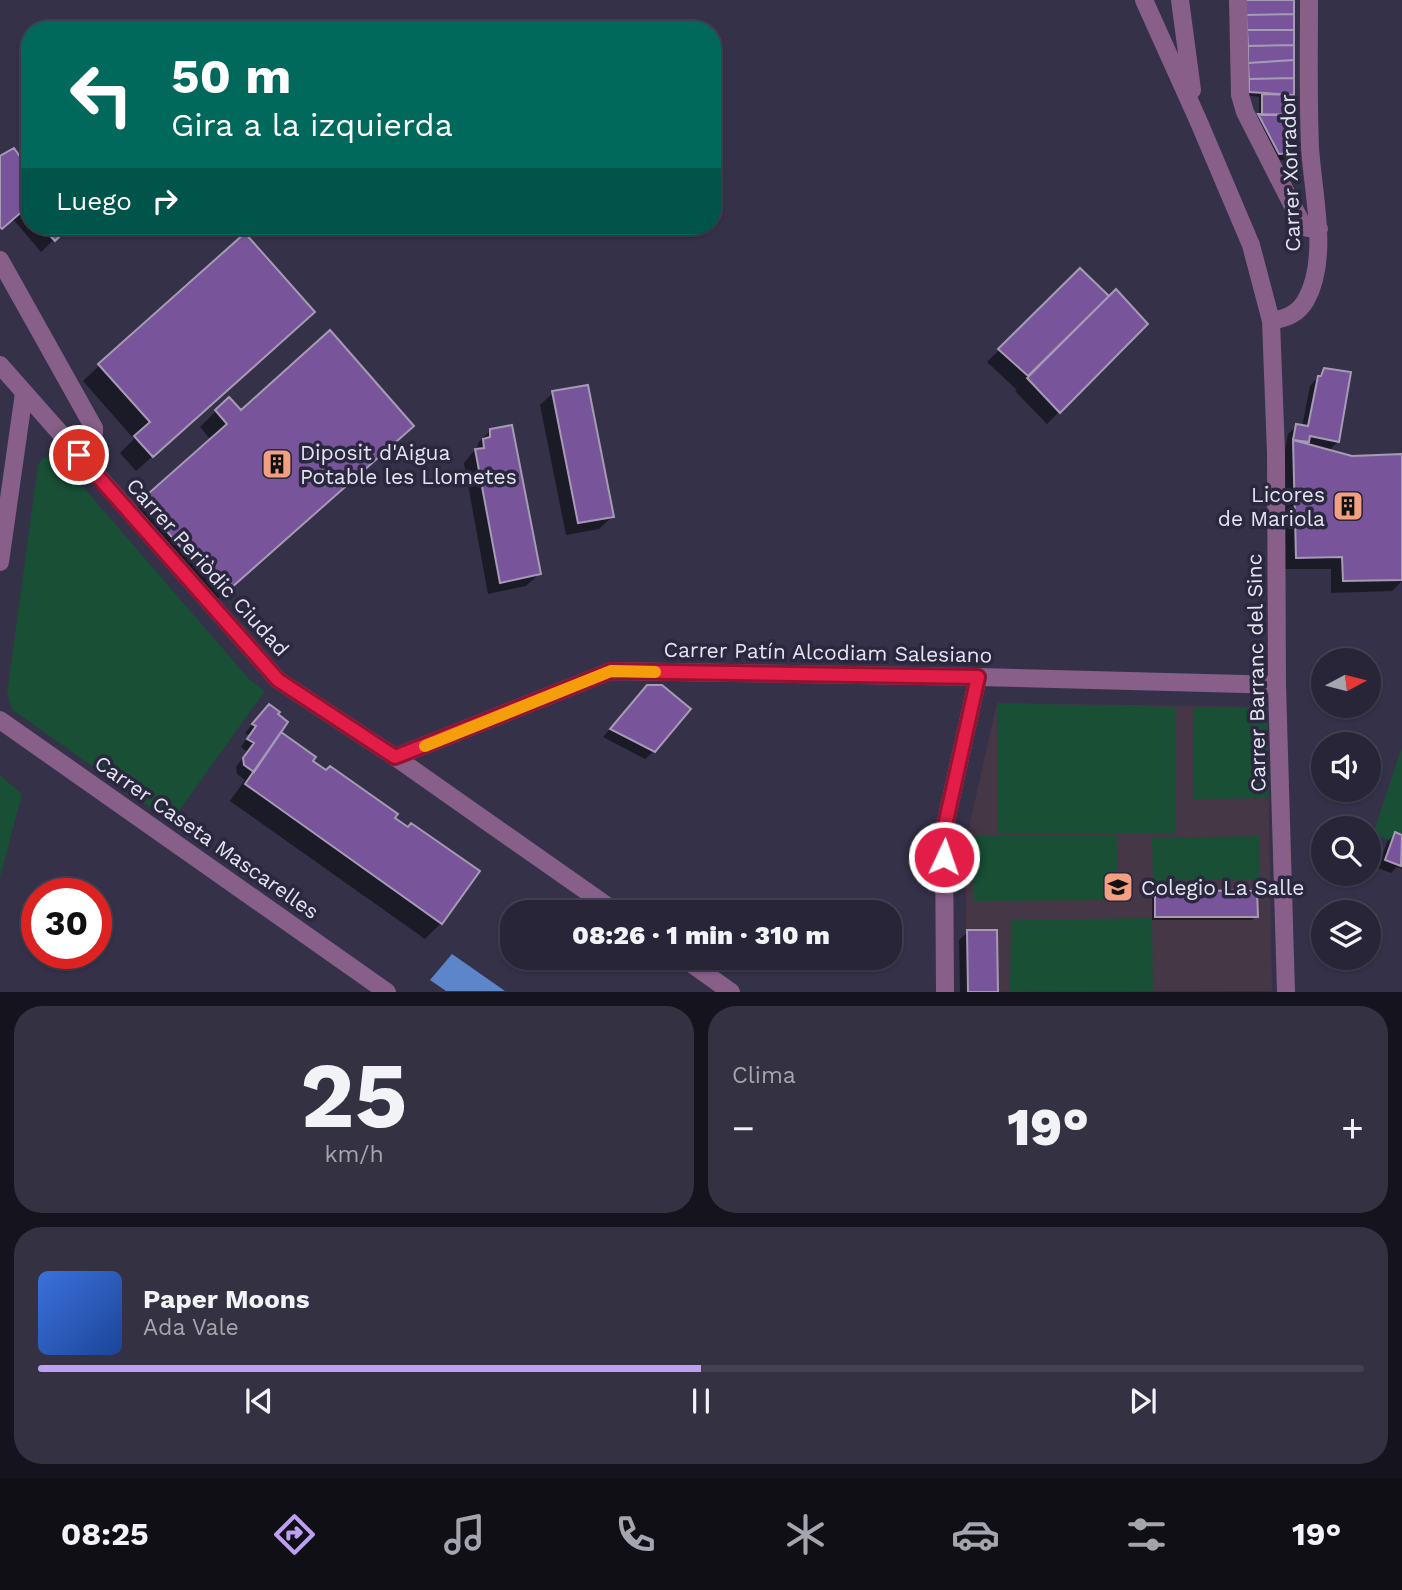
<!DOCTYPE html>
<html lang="es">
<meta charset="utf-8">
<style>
body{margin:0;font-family:"Work Sans",sans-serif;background:#333142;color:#f1f3f6;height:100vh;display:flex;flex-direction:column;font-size:26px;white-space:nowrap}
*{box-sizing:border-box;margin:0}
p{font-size:23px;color:#a4a5ad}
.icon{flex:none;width:38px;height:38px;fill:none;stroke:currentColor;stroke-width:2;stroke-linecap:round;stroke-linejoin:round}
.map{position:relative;height:992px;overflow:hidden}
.drawer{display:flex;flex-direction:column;gap:14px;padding:14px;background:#15141e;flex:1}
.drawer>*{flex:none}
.hud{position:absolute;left:21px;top:21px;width:700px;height:214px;border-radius:28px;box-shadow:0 2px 5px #0004,0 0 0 2px #434252;background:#00695c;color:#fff;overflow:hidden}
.needle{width:46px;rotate:83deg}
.tools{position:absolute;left:1311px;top:648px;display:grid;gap:14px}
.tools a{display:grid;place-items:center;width:70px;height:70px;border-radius:50%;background:#272537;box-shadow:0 2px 5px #0004,0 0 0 2px #434252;font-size:35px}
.speed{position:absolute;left:21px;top:878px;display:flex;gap:14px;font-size:35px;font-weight:700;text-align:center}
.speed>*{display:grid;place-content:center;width:91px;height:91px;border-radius:50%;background:#272537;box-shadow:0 2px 5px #0004,0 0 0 2px #434252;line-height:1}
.speed .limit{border:10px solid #d22;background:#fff;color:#111}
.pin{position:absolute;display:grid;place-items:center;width:60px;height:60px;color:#fff;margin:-30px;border:4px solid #fff;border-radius:50%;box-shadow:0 2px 7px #0007}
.me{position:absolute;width:77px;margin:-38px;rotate:3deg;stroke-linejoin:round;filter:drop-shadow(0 0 5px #0008)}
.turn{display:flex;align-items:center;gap:24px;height:147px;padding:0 35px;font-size:32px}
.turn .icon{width:91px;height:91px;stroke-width:2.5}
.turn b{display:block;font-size:49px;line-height:60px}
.then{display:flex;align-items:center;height:66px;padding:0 35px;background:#0003;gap:14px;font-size:26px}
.big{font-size:52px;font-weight:800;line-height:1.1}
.drawer .tile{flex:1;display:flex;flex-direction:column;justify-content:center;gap:10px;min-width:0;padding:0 24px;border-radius:28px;background:#333142}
.drawer .dial{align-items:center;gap:0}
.dial b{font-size:91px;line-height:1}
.song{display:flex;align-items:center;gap:21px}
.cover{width:84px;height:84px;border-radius:10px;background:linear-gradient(135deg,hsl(220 70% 55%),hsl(220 70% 35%))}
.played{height:7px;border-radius:4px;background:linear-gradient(90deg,#bca0f2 50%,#434252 50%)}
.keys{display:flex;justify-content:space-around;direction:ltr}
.heat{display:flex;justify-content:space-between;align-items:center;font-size:38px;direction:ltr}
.drawer .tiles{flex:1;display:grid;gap:14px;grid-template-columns:1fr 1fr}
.tile:last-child{grid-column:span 2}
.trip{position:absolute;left:500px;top:900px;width:402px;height:70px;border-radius:28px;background:#272537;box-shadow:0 2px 5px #0004,0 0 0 2px #434252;font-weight:800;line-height:70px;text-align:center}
.tab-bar{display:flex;height:112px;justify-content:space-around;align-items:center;background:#100f16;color:#a4a5ad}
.tab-bar .icon{width:49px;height:49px}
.tab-bar .active{color:#bca0f2}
.tab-bar b{font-size:32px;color:#f1f3f6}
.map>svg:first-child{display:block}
</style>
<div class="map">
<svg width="1402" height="992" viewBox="0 0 1402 992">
<rect width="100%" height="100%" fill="#343149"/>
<path fill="#453745" d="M997 703 1267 707 1272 991 967 992 965 845Z"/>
<path fill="#184f35" d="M48 456 60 460 249 679 265 691 171 822 13 710 7 694 38 464 43 458Z
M997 703 1175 707V833H998Z
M1193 707H1267L1269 798 1193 799Z
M1402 747V863L1401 866 1385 860 1391 841 1377 835 1375 828Z
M0 775 22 794 0 877Z
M973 836H1117L1118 900 974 901Z
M1259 836 1260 879 1153 881 1152 838Z
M1152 918 1153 991H1010L1011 920Z"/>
<path fill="#5c85ca" d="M452 954 505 991H446L430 980Z"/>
<path fill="#0007" d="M1292 0 1293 152 1285 160 1271 161 1251 124 1259 116V97L1246 95 1244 22Z
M0 158 30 174V226H68L41 252 12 218 0 230Z
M1080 270 1108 299 1146 324 1047 424 1015 391 1017 390 987 362Z
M296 328 136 471 120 453 134 439 83 381 100 365Z
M1324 370 1338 442 1328 451 1352 457 1402 456V581L1392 591 1331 593V569H1284L1281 454 1285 450 1288 434 1297 426 1302 427 1310 386Z
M553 393 612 517 599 529 566 535 540 405Z
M216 411 412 426 205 610 125 518 211 440 200 427Z
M491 430 539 574 526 586 488 594 464 463 478 446V443Z
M639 695 654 751 645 759 603 737Z
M261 714 311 761 392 818 441 923 425 939 230 801 245 780 237 774 236 767 247 752 241 747 249 735 245 733Z
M1395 834 1402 837V869L1397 867 1391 873 1378 868 1387 842Z
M1156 892 1256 916 1252 920H1152V895Z
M968 932 996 992H960L959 940Z"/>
<path fill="#78559b" stroke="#a69ab5" stroke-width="2" d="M1246 0H1294V14L1246 15Z
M1294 14V30H1247L1246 15Z
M1247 30H1294V45L1248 46Z
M1294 45V60L1248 63V46Z
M1294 60V78L1249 79 1248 63Z
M1294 78V95L1249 92V79Z
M1262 94 1294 95V115H1262Z
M1258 114 1294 115V153L1279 154Z
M14 148 30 171V212L26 208 2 229 0 227V156Z
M41 226H70L55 241Z
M245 233 315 312 153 457 134 436 150 422 98 364Z
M1080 268 1109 296 1028 376 998 349Z
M1116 289 1148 324 1060 413 1027 378Z
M330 330 414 426 223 595 140 501 227 424 215 410 229 397 241 410Z
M1324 368 1351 372 1339 442 1310 436 1309 442 1293 440 1296 424 1308 426 1318 376H1321Z
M588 385 614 517 578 523 552 391Z
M512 425 541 574 500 583 475 449 484 448 483 439 490 437V429Z
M1293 440 1352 456 1402 454V580L1343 581 1342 557 1296 558Z
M647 685H662L691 709 655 752 610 729Z
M269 704 280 712 278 714 288 722 254 772 244 765 243 758 254 743 247 739 256 726 252 724Z
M281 732 316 757 313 761 326 770 330 766 398 814 395 818 408 827 411 823 480 871 442 924 245 784Z
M1395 832 1402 835 1401 866 1385 860Z
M1155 890 1257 891 1258 917H1155Z
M967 930H997L998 992H968Z"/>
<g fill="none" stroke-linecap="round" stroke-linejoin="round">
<path stroke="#875f88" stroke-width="18" d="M1144 0 1198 120 1251 245 1271 321 1276 453 1277 685 1286 992
M1180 0 1192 90
M1238 0 1240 95 1245 112 1302 224 1308 228 1319 229
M0 260 94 428C95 442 90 446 79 455
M1271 321C1287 318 1298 314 1306 300 1330 257 1312 191 1310 146 1308 97 1309 48 1309 0
M0 365 278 680 395 757 616 912
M0 562 24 393
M0 720 387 992
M395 757 611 671 978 677 1277 685
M682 957 731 992
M945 992 944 830 978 677"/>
</g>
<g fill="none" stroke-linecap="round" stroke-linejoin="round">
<g stroke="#92132f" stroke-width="18">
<path id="route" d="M79 455 278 680 395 757 611 671 978 677 944 830V857"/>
</g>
<use href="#route" stroke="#e11d48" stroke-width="12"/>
<path stroke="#f59e0b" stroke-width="12" d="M425 746 611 671 655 672"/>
</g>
<defs>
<g id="building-square" transform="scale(1.575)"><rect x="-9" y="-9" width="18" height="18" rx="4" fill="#f2a081" stroke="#2a273e"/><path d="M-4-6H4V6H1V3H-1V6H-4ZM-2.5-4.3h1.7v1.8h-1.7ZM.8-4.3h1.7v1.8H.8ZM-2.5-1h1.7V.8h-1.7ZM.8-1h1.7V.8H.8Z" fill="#111"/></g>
<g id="school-square" transform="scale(1.575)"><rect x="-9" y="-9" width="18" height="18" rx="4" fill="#f2a081" stroke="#2a273e"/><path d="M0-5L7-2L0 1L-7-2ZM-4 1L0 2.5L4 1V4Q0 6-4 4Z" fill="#111"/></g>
</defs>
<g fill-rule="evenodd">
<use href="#building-square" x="277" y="464"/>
<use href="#building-square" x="1348" y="506"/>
<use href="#school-square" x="1118" y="887"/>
</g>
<g text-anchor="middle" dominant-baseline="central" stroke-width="7" stroke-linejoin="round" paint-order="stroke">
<g font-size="21" fill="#e4e3f2" stroke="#2a273e">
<text transform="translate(1290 173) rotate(-92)">Carrer Xorrador</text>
<text transform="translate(208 567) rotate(48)">Carrer Periòdic Ciudad</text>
<text transform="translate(828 652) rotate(1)">Carrer Patín Alcodiam Salesiano</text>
<text transform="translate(1256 673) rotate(-91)">Carrer Barranc del Sinc</text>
<text transform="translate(207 837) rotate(35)">Carrer Caseta Mascarelles</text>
</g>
<g font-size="21" fill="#e4e3f2" stroke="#2a273e" text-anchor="start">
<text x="300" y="452">Diposit d'Aigua<tspan x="300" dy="24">Potable les Llometes</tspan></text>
<text x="1325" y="494" text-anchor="end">Licores<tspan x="1325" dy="24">de Mariola</tspan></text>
<text x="1141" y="887">Colegio La Salle</text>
</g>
</g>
</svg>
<div class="tools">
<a><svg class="needle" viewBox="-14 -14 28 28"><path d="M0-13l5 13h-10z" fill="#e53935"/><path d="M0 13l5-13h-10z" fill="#a4a5ad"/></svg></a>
<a><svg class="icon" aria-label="sound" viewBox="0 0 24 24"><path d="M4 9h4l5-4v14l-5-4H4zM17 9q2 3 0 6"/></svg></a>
<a><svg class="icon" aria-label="search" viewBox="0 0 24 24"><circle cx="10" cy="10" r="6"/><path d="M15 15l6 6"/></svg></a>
<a><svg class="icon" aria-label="layers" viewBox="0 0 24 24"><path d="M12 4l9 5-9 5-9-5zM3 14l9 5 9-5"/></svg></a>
</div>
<div class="speed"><div class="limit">30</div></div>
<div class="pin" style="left:79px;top:455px;background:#d93025"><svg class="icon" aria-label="arrive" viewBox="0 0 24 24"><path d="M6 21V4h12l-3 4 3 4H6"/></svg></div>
<svg class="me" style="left:944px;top:857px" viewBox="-20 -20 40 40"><circle r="17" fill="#e11d48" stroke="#fff" stroke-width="3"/><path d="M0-11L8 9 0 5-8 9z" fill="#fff"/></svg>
<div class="trip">08:26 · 1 min · 310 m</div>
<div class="hud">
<div class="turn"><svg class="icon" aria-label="left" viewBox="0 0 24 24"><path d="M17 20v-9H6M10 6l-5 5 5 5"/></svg><div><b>50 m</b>Gira a la izquierda</div></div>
<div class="then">Luego<svg class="icon" aria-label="right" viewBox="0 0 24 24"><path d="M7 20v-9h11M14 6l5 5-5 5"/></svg></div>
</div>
</div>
<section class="drawer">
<div class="tiles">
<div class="tile dial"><b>25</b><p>km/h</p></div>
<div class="tile"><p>Clima</p>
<div class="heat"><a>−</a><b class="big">19°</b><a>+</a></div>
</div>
<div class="tile">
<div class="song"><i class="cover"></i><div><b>Paper Moons</b><p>Ada Vale</p></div></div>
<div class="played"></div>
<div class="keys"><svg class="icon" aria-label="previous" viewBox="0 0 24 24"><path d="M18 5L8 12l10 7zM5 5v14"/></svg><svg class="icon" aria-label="pause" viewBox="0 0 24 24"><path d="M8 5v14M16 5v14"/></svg><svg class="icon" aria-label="next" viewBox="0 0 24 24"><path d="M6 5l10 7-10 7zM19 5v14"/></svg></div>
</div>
</div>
</section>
<nav class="tab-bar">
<b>08:25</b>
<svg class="icon active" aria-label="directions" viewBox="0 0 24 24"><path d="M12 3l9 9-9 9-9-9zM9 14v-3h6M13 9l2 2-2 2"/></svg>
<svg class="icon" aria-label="music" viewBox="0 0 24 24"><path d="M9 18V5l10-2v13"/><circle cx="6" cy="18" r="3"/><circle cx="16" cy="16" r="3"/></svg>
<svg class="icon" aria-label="phone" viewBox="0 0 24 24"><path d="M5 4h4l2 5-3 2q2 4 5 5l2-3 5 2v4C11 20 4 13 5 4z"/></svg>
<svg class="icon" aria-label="climate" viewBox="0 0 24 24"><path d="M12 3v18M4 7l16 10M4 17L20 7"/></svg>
<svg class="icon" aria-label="car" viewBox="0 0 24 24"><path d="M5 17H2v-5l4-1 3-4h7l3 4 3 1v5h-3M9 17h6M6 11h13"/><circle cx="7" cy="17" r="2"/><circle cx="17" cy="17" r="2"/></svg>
<svg class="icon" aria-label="filters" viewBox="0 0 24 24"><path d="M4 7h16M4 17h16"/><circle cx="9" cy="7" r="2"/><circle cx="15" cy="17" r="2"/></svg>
<b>19°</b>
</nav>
